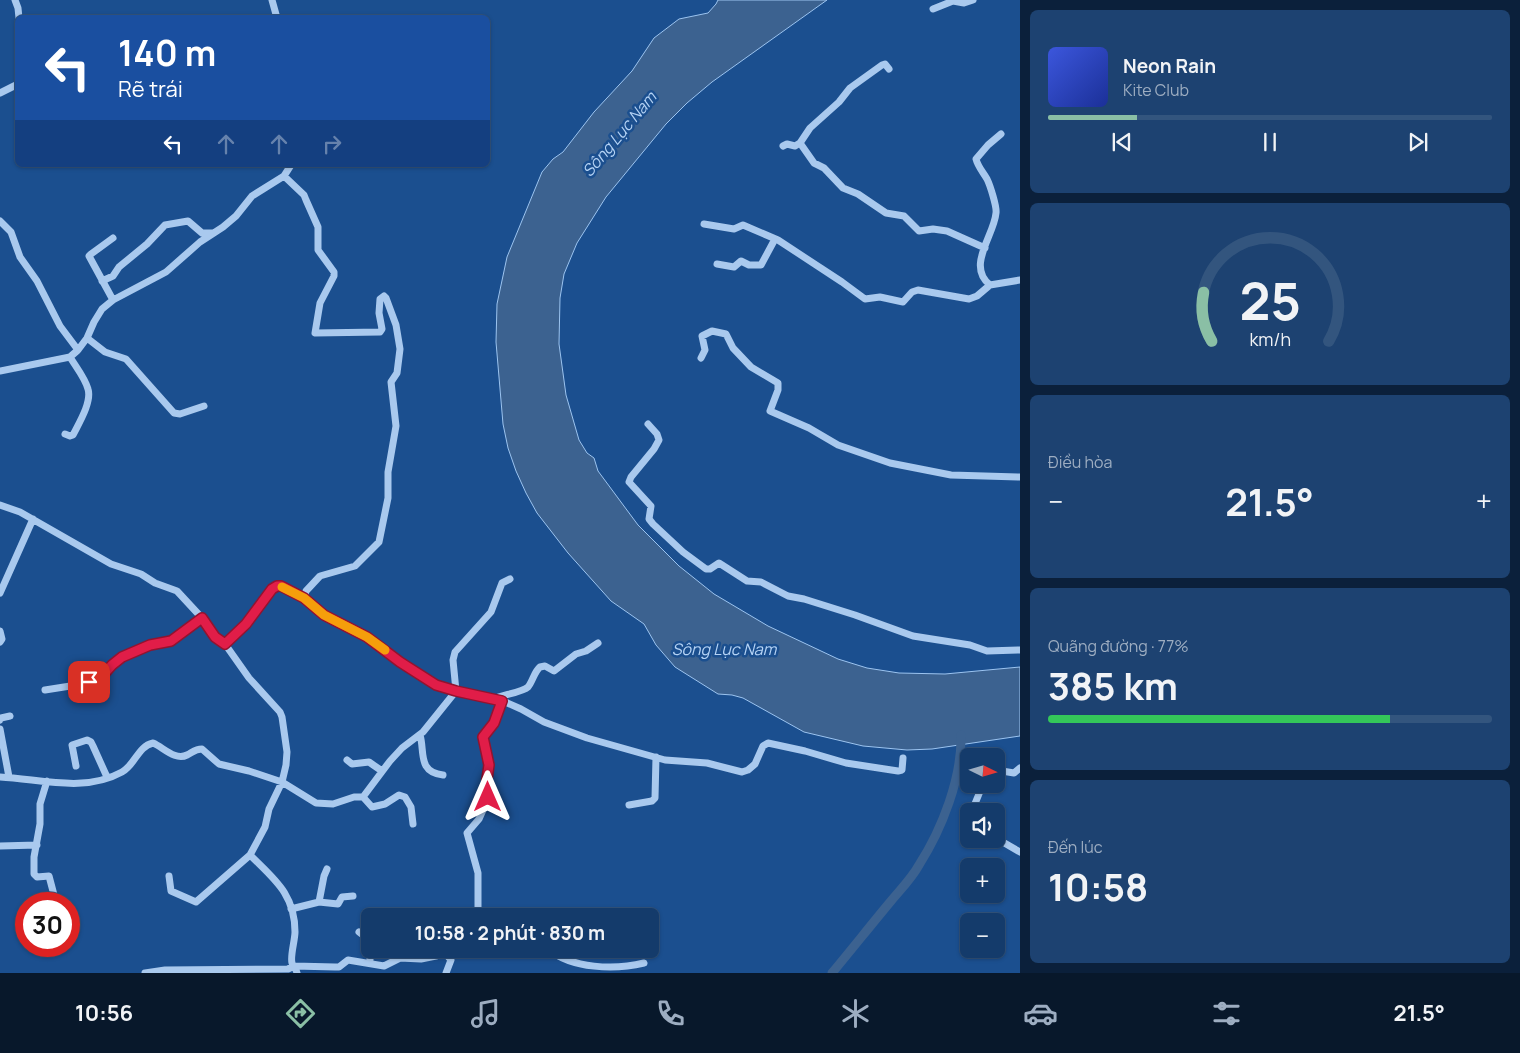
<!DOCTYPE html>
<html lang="vi">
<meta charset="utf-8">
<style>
body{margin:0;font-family:Manrope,sans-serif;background:#1d4271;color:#f1f3f6;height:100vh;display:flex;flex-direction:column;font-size:19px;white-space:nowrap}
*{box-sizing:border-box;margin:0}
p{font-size:16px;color:#9dadc1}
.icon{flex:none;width:28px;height:28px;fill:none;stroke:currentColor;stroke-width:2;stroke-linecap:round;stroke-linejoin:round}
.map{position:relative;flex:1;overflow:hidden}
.details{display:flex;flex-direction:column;gap:10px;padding:10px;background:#0b203b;width:500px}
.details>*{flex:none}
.hud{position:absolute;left:15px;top:15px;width:475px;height:152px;border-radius:8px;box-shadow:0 1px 4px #0004,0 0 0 1px #33557e;background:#1a4fa0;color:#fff;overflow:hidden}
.needle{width:32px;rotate:95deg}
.buttons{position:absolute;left:960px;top:748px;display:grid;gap:10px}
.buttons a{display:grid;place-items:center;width:45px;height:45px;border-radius:8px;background:#143b6b;box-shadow:0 1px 4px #0004,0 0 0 1px #33557e;font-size:25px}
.speed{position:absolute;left:15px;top:892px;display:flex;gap:10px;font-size:25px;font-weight:700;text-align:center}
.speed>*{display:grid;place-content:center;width:65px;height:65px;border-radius:50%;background:#143b6b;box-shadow:0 1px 4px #0004,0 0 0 1px #33557e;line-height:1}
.speed .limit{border:8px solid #d22;background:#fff;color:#111}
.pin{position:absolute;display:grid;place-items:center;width:42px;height:42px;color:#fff;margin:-21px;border-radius:10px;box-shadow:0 2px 8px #0006}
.me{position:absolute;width:55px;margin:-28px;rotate:0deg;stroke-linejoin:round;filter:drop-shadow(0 0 4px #0008)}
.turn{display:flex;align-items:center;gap:18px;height:105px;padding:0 20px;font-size:22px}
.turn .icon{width:65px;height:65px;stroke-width:2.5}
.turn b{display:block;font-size:35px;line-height:42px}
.lanes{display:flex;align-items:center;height:48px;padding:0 20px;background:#0003;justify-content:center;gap:25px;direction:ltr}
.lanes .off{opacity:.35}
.big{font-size:38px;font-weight:700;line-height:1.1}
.details .card{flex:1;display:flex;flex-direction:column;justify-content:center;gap:8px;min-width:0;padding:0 18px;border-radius:8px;background:#1d4271}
.details .dial{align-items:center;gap:0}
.dial svg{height:130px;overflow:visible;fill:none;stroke:#33557e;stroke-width:7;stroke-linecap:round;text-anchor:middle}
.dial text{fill:#f1f3f6;stroke:none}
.song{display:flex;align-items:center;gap:15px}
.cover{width:60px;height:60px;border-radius:8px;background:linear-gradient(135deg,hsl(230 70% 55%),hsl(230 70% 35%))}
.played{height:5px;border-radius:2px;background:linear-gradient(90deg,#8abfa5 20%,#33557e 20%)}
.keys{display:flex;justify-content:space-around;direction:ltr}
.heat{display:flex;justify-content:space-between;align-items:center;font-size:28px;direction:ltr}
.charge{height:8px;border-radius:4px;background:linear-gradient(90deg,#34c759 77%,#33557e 0)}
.trip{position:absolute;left:361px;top:908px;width:298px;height:50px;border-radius:8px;background:#143b6b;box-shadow:0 1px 4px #0004,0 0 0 1px #33557e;font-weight:700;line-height:50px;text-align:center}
.menu{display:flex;height:80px;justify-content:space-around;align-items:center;background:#08182b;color:#9dadc1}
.menu .icon{width:35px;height:35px}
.menu .active{color:#8abfa5}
.menu b{font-size:22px;color:#f1f3f6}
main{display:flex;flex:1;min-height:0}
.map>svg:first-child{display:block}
</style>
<main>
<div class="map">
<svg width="1020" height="973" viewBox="0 0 1020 973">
<rect width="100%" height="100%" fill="#1b4f8f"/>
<path fill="#3c6290" stroke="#9cc4f0" d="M718 0H827L712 82 687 103 666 124 606 197 577 243 564 274 560 298 559 344 566 395 579 440 587 453 594 458 598 471 638 525 679 566 714 594 768 626 838 659 867 668 899 673 945 674 1020 667V736L932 749 907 750 863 746 804 732 743 698 732 695 718 694 675 667 656 645 644 624 611 601 568 553 537 513 526 493 516 471 508 448 503 424 496 342 497 304 507 257 542 172 553 159 563 152 594 112 632 71 654 38 679 19 708 13 716 4Z"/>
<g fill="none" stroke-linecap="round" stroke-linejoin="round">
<path stroke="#3c6290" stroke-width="9" d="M832 973C852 949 871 925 891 901 900 890 912 878 919 865 942 829 962 778 961 735"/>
<path stroke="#a9c9ee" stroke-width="7" d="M15 0 18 8 19 18
M272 0 277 18
M933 9 953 1 964 3 973 0
M0 93 18 84
M800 143 814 163 824 168 843 188 858 194 886 213 904 216 919 231 933 229 947 231 985 248
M783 146 787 144 795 146 800 143 810 128 839 102 850 88 882 65 885 64 889 69
M284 176 304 195 306 200 318 227V250L334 272V276L320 303 315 333 380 332 382 329 379 313 380 299 384 296 386 298 396 325 400 349 397 373 391 382 396 426 388 472V498L379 542 355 566 320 576 306 591 304 598
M0 221 11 232 20 257 37 281 60 326 78 350
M704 224 734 229 743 225 778 240 842 282 865 299 880 297 903 302 912 292 918 290 969 299 977 296 990 285 1020 280
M717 264 734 267 741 261 749 265H761L775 239
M102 281 113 276 119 267 147 244 165 225 188 221 202 233H212
M990 285C966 266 994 236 996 213 997 207 990 185 987 179 983 172 978 167 976 159L988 145 1001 134
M113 300 89 256 91 254 113 238
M87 338 105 352 126 359 174 413 180 414 204 406
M701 358 705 350 702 336 712 331 726 334 733 348 751 367 778 383V390L770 411 809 428 838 445 890 463 951 475 1020 477
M0 371 70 357 78 350 87 338 94 322 102 309 113 300 166 272 200 242 223 227 236 216 252 196 284 176 291 165
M648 424 657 434 659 440 654 449 631 477 629 482 651 506 649 519 653 524 683 552 706 569H710L719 563 747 581 761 582 788 596 804 599 855 615 913 636 970 645 987 651 1020 650
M65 434 70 436 73 435C79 423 92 402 88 389 85 378 76 367 70 357
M0 505 20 512 111 564 141 574 155 583 177 591 202 618 218 639 225 644 246 624 272 589 277 586 281 587 304 598 324 615 367 637 400 663 436 685 456 691 503 701 521 709 544 722 587 738 665 760 707 763 742 772 748 770 755 764 763 746 768 743 805 751 846 763 898 771 902 770 903 758
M0 593 33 519
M0 631 2 639 0 642
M225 644 249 678 280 712 282 717 287 752 286 765 282 782 269 809 265 827 250 855C274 879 295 894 295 932 295 940 290 956 292 963 293 967 296 968 297 973
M45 690 83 684 99 678 122 657 150 645 171 641 202 618
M493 699C502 695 523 692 528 687 533 681 534 672 540 667L545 666 554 671 576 654 586 651 598 643
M0 720 1 718 10 716
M0 729 9 777
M420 735C425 751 417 772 443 775
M347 760 352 764 369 762 382 771
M76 766 72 745 87 740 91 742 93 746 107 777
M0 777C41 779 84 793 122 772 135 765 138 746 153 743 163 747 175 761 187 755 193 752 195 749 202 749L219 764 249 771 282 782 316 803 333 804 354 797H363L390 761 402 748 423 732 456 691 453 660 455 652 491 612 502 583 510 579
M47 781 40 804V824L34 857V874L37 877 49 876 54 895
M996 782 1002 771 1014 773 1020 768
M363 797 372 807 385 804 399 795 405 797 411 807 413 824
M629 805 652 801 655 798 656 757
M972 811 983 784
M987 839 1001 841 1020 852
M0 846 37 845
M169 876 171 891 196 902 250 855
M319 902 324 876 327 869
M291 909 319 902 338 904 342 897 353 896
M478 914 494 916
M478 916V873L467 833 479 819 487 801 489 765 483 737 494 723 503 701
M359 932 368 939 370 948
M370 949V963
M548 949C572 969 615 970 644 963
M444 952 451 960 446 973
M145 973 165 970 288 969 294 966 335 967H339L348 960 384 966 400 958 421 959 436 956 450 949"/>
</g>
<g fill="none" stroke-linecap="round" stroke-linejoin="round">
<g stroke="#92132f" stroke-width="12">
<path id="route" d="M89 682 104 674 112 665 122 657 150 645 171 641 202 618 215 637 225 644 246 624 272 589 277 586H281L304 598 324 615 367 637 400 662 436 685 456 691 502 701 494 723 483 737 489 765 487 779 488 797"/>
</g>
<use href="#route" stroke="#e11d48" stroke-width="9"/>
<path stroke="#f59e0b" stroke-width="9" d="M282 587 304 598 324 615 367 637 385 650"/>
</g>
<g text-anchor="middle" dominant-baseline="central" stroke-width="5" stroke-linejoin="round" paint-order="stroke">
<g font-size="16" font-style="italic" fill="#b5d3f5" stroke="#1b4f8f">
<text transform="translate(619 134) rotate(-50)">Sông Lục Nam</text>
<text x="724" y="649">Sông Lục Nam</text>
</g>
</g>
</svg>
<div class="buttons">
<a><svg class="needle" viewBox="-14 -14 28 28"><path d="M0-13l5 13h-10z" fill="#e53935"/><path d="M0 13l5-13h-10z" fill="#9dadc1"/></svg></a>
<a><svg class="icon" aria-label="sound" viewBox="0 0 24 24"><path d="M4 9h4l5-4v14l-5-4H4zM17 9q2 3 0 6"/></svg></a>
<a>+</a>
<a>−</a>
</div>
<div class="speed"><div class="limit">30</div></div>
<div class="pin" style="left:89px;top:682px;background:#d93025"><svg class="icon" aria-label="arrive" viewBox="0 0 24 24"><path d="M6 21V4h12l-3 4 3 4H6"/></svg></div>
<svg class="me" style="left:488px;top:797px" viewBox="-20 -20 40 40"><path d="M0-17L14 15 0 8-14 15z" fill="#e11d48" stroke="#fff" stroke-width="4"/></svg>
<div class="trip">10:58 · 2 phút · 830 m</div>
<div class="hud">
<div class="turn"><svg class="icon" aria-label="left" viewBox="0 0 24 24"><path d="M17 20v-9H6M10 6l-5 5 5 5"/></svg><div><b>140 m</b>Rẽ trái</div></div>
<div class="lanes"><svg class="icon" aria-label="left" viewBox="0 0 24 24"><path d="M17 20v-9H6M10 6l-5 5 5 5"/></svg><svg class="icon off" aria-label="ahead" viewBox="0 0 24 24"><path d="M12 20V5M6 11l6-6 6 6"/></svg><svg class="icon off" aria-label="ahead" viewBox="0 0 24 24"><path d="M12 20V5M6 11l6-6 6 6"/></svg><svg class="icon off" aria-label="right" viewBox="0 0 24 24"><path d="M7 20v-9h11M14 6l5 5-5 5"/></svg></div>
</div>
</div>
<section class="details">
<div class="card">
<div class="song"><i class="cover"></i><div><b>Neon Rain</b><p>Kite Club</p></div></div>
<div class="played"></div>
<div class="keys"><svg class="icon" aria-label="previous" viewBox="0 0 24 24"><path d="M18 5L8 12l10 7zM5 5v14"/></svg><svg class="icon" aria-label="pause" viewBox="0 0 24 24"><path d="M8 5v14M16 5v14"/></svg><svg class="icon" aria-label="next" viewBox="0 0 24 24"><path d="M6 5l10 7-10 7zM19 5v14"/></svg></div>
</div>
<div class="card dial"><svg viewBox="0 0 100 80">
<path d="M14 69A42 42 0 1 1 86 69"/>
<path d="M14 69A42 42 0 0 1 9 39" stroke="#8abfa5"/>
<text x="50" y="56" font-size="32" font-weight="700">25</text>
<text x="50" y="72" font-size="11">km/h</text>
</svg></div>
<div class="card"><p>Điều hòa</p>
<div class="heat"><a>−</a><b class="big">21.5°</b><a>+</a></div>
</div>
<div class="card"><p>Quãng đường · 77%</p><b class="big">385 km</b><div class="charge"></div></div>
<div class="card"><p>Đến lúc</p><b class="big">10:58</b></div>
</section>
</main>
<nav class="menu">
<b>10:56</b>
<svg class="icon active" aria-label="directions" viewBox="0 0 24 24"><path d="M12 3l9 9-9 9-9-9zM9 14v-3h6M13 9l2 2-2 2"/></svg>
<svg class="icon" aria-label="music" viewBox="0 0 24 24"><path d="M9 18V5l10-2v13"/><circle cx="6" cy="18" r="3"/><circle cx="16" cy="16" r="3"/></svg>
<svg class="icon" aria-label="phone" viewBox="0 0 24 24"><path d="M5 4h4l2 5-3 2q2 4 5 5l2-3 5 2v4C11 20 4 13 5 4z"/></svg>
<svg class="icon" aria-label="climate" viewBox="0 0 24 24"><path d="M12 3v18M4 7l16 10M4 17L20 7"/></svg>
<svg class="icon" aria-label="car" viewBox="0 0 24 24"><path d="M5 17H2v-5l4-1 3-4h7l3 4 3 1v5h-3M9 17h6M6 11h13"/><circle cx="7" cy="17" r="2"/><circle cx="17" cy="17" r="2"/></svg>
<svg class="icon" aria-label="filters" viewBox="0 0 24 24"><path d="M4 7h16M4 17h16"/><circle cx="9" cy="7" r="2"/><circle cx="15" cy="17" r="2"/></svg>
<b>21.5°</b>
</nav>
